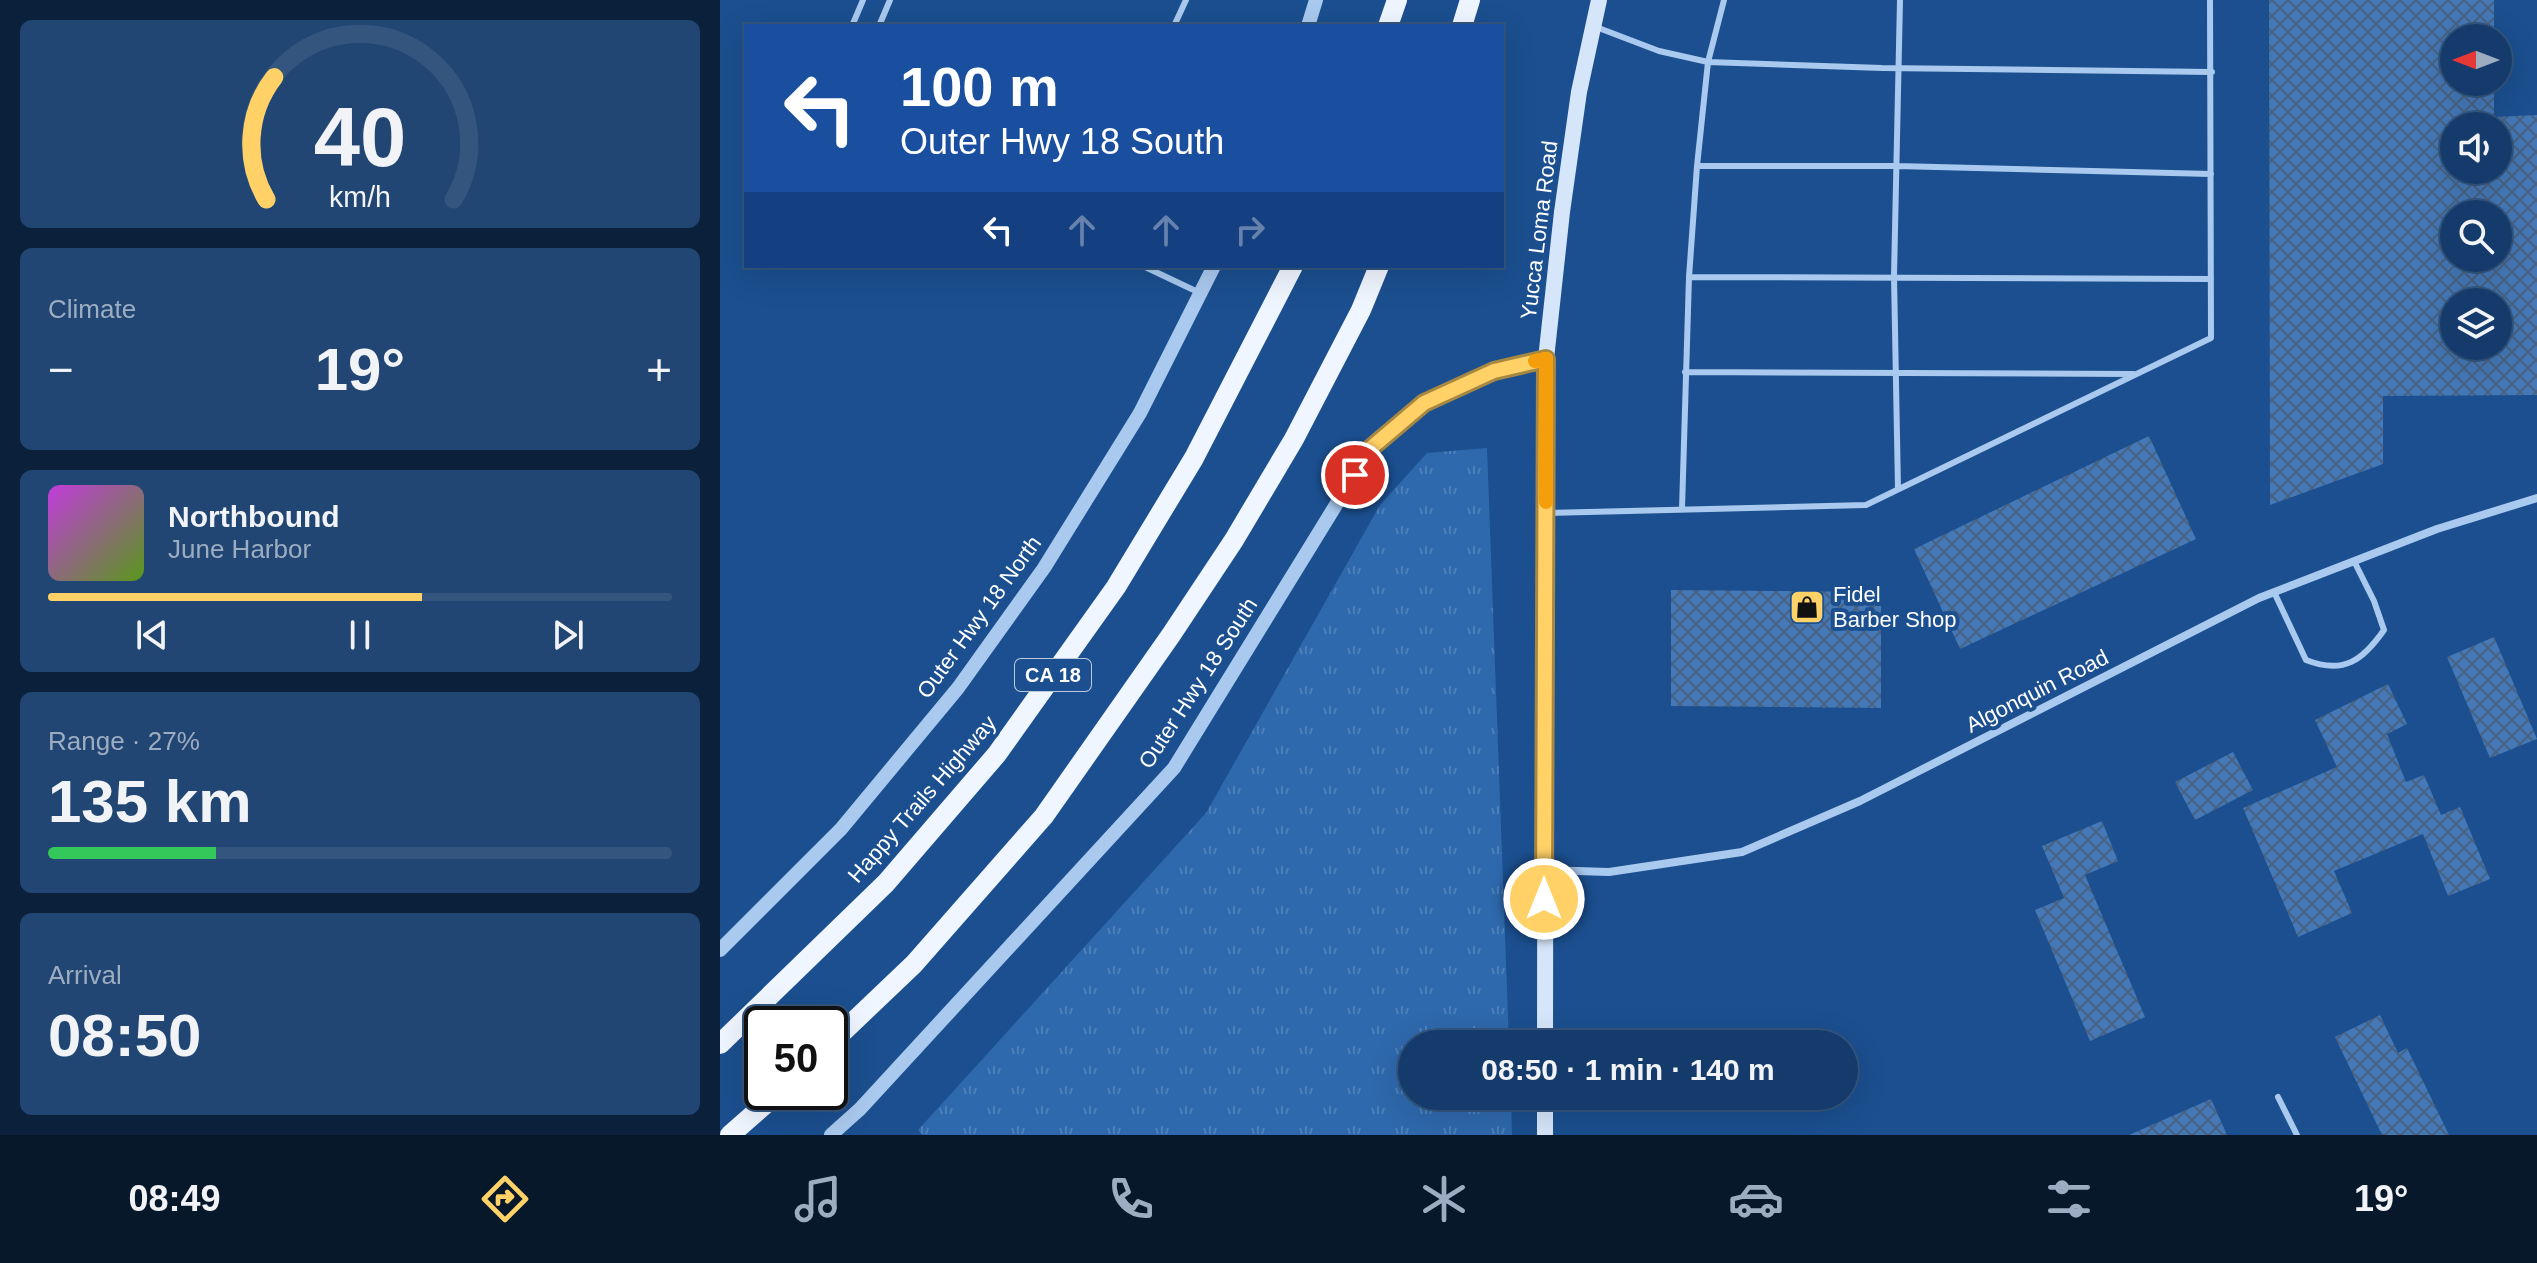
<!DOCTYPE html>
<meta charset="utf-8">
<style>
body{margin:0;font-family:Arial,sans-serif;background:#214673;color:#f1f3f6;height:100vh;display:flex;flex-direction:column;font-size:30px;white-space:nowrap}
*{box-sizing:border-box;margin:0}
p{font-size:26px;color:#9dadc1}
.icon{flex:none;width:44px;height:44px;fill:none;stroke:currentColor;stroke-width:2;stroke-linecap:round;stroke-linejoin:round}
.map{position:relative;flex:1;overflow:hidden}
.panel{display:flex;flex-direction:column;gap:20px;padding:20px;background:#0b203b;width:720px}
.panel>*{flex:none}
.guide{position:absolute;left:24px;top:24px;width:760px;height:244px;border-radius:0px;box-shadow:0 8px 32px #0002,0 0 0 2px #33557e;background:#1a4fa0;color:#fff;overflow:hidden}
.needle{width:52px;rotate:270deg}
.controls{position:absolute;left:1720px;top:24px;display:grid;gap:16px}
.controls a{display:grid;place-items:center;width:72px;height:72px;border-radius:50%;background:#143b6b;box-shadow:0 8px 32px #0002,0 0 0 2px #33557e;font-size:40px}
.speed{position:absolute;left:24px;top:1006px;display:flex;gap:16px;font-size:40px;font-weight:700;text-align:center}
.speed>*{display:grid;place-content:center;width:104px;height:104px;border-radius:50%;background:#143b6b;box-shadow:0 8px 32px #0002,0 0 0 2px #33557e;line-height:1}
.speed .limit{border:4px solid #111;border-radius:12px;background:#fff;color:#111}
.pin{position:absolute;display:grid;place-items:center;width:68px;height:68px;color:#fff;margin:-34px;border:4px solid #fff;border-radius:50%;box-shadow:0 2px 8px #0007}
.me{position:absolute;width:88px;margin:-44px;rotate:0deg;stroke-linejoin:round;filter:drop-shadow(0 0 6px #0008)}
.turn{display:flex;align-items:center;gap:28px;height:168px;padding:0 24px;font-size:36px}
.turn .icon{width:104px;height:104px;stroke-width:2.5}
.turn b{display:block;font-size:56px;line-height:68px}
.lanes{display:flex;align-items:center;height:76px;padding:0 24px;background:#0003;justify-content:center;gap:40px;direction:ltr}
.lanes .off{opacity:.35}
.big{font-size:60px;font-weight:800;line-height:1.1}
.panel .card{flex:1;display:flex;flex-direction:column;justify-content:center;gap:12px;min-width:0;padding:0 28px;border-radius:12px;background:#214673}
.panel .dial{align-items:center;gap:0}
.dial svg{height:208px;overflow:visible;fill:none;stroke:#33557e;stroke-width:7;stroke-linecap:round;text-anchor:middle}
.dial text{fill:#f1f3f6;stroke:none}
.song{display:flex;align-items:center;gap:24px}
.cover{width:96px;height:96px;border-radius:12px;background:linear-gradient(135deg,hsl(290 70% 55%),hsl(90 70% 35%))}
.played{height:8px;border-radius:4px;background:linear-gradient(90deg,#ffd166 60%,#33557e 60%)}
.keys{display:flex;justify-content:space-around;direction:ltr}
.heat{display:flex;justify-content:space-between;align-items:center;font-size:44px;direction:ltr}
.charge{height:12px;border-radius:6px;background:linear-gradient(90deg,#34c759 27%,#33557e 0)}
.trip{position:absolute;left:678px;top:1030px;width:460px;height:80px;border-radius:40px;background:#143b6b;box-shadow:0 8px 32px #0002,0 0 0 2px #33557e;font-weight:800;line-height:80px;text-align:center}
.dock{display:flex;height:128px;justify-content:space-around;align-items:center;background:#08182b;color:#9dadc1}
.dock .icon{width:56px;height:56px}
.dock .selected{color:#ffd166}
.dock b{font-size:36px;color:#f1f3f6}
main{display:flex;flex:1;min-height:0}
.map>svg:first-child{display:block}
</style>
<main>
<section class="panel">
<div class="card dial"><svg viewBox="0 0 100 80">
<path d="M14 69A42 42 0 1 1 86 69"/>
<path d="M14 69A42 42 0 0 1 17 22" stroke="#ffd166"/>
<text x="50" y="56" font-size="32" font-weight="700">40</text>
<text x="50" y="72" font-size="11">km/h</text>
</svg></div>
<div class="card"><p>Climate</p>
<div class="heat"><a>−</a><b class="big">19°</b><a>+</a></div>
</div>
<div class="card">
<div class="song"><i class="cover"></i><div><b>Northbound</b><p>June Harbor</p></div></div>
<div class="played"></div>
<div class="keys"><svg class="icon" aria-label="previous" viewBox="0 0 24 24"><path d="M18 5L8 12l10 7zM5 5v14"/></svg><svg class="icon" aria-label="pause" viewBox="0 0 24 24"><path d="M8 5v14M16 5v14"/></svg><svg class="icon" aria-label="next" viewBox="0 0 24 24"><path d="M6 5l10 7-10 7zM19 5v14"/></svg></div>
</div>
<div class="card"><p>Range · 27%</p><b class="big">135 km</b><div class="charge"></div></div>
<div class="card"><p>Arrival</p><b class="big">08:50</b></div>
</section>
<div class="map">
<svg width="1817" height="1135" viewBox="0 0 1817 1135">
<defs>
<pattern id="grass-tufts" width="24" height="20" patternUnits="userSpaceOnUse" patternTransform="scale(2)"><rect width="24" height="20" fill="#2e69ad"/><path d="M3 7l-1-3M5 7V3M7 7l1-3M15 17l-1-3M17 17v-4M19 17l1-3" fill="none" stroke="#4d80b9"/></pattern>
<pattern id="building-cross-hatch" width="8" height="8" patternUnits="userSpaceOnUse" patternTransform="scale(2)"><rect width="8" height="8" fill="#4478b7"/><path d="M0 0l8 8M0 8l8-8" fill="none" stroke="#486282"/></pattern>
</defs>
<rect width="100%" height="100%" fill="#1b4f8f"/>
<path fill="url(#grass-tufts)" d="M767 448 789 1044H692V1096H791L792 1135H202L198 1130 486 813 660 505 707 453Z"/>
<path fill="url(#building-cross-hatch)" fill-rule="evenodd" d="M1549 0H1774V38H1734V82H1774V117L1817 115V395L1663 396V464L1550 505ZM1734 126H1778V170H1734ZM1734 214H1778V258H1734ZM1734 302H1778V346H1734Z
M1429 436 1476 539 1240 649 1194 549Z
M951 590 1161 592V708L951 706Z
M1774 637 1817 739 1770 758 1727 657Z
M1668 684 1687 724 1667 734 1686 782 1704 775 1721 815 1740 807 1770 879 1728 896 1703 834 1614 871 1632 913 1578 937 1523 808 1617 767 1595 720Z
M1513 752 1533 790 1475 820 1455 782Z
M1382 821 1398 861 1365 875 1425 1017 1370 1041 1315 910 1344 898 1322 846Z
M1660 1015 1678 1053 1687 1048 1729 1135H1662L1615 1037Z
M1491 1099 1507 1135H1409Z"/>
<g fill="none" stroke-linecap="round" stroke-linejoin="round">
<path stroke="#a9c9ee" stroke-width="6" d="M132 26 143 0
M159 26 170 0
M454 26 466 0
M876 27 939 51 988 62 1162 68 1492 72
M977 166 988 62 1004 0
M1491 174 1177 166H977L969 277 1491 279
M423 266 480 293
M965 372 1414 374
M1178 489 1174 276 1180 0
M962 509 969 277
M827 513 1146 505 1491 338 1490 0
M1554 592 1586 660C1624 675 1643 660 1664 630L1654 601 1634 561
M1558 1097 1577 1135"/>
<path stroke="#a9c9ee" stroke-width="8" d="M824 870 889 872 1022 852 1140 801 1539 598 1717 529 1817 498"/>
<path stroke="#a9c9ee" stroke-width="14" d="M588 26 596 0
M0 950 121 829 238 688 324 568 420 413 494 266
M111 1135 140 1109 454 768 651 448 704 403 774 371 826 359"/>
<path stroke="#d6e6fa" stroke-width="16" d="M825 1044 826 359 842 212 859 92 879 0
M825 1096V1135"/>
<path stroke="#f0f6ff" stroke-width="20" d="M668 26 677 0
M742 26 750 0
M0 1044 166 883 277 754 396 587 474 458 573 266
M110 1044 194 964 324 816 451 635 514 540 574 439 641 310 659 266
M10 1135 59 1092"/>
</g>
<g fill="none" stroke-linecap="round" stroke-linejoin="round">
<g stroke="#a68842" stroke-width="20">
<path id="route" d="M635 475 651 448 704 403 774 371 826 359 824 899"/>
</g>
<use href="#route" stroke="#ffd166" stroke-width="14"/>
<path stroke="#f59e0b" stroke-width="14" d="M815 361 826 359V502"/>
</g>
<defs>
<g id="shop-square" transform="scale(1.8)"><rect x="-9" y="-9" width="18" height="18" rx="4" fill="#ffd166" stroke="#1b4f8f"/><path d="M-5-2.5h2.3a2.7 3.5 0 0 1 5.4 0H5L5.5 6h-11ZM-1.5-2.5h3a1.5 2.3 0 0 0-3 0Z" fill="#111"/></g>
</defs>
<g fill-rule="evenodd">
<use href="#shop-square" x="1087" y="607"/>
</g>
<g text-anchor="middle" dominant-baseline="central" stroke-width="8" stroke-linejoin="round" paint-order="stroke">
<rect fill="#1b4f8f" stroke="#bbcadd" stroke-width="2" x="295" y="659" width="76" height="32" rx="6"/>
<g font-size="20" font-weight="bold" fill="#fff">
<text x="333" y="675">CA 18</text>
</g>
<g font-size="22" fill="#fff" stroke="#1b4f8f">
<text transform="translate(819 230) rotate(-83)">Yucca Loma Road</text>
<text transform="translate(259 617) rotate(-54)">Outer Hwy 18 North</text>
<text transform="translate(478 683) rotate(-57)">Outer Hwy 18 South</text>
<text transform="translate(1317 691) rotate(-27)">Algonquin Road</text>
<text transform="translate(202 799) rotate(-49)">Happy Trails Highway</text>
</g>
<g font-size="22" fill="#fff" stroke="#1b4f8f" text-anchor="start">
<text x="1113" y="594">Fidel<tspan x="1113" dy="25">Barber Shop</tspan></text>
</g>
</g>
</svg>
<div class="controls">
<a><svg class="needle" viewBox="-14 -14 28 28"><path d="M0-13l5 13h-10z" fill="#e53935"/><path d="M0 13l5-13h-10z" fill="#9dadc1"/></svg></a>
<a><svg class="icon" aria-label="sound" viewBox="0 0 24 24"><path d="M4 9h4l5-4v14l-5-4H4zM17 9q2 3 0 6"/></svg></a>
<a><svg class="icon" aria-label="search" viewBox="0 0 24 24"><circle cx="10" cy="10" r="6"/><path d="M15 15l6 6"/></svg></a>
<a><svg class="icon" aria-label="layers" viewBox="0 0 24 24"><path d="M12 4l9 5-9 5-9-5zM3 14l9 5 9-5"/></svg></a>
</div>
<div class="speed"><div class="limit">50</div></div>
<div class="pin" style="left:635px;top:475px;background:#d93025"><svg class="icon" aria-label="arrive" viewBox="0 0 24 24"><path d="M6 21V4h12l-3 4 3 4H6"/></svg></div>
<svg class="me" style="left:824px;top:899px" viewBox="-20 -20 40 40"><circle r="17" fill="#ffd166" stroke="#fff" stroke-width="3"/><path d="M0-11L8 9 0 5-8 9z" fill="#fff"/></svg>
<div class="trip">08:50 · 1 min · 140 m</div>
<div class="guide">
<div class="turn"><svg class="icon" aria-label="left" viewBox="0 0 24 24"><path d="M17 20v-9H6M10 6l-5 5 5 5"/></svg><div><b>100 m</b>Outer Hwy 18 South</div></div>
<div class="lanes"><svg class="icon" aria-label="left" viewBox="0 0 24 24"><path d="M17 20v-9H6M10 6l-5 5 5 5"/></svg><svg class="icon off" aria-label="ahead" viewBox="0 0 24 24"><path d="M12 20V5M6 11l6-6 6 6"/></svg><svg class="icon off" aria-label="ahead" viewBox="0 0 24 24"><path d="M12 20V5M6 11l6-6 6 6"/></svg><svg class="icon off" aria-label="right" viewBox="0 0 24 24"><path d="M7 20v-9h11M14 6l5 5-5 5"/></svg></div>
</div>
</div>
</main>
<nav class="dock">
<b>08:49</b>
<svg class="icon selected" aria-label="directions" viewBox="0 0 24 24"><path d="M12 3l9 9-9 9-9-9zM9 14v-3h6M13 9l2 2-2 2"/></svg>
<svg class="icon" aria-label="music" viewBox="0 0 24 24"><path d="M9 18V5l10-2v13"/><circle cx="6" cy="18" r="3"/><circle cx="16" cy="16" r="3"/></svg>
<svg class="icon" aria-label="phone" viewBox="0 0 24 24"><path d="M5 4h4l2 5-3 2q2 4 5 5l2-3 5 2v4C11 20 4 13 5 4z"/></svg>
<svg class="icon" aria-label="climate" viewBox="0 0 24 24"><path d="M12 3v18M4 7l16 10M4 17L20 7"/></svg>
<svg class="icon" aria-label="car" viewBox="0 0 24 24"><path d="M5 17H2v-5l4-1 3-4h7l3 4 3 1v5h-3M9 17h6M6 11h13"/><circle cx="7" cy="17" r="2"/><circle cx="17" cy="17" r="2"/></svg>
<svg class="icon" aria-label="filters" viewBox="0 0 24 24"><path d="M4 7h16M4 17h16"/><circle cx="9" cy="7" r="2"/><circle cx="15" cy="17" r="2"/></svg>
<b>19°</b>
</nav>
